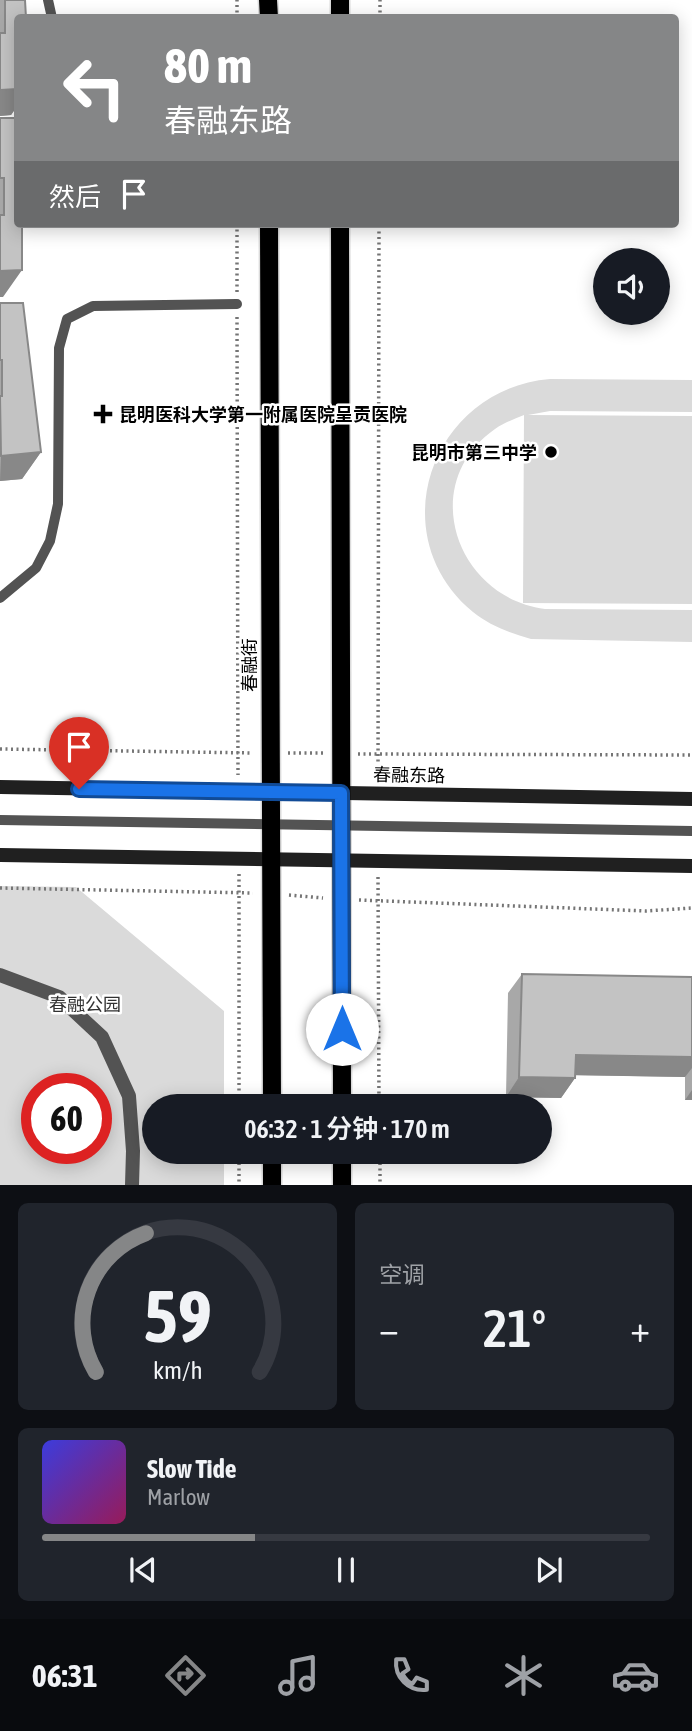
<!DOCTYPE html>
<html lang="zh">
<meta charset="utf-8">
<style>
body{margin:0;font-family:"Asap Condensed","Noto Sans SC",sans-serif;background:#20242c;color:#f1f3f6;height:100vh;display:flex;flex-direction:column;font-size:26px;white-space:nowrap}
*{box-sizing:border-box;margin:0}
p{font-size:23px;color:#9ea1a6}
.icon{flex:none;width:38px;height:38px;fill:none;stroke:currentColor;stroke-width:2;stroke-linecap:round;stroke-linejoin:round}
.map{position:relative;height:1185px;overflow:hidden}
.sheet{display:flex;flex-direction:column;gap:18px;padding:18px;background:#0d0f14;flex:1}
.sheet>*{flex:none}
.guide{position:absolute;left:14px;top:14px;width:665px;height:214px;border-radius:7px;box-shadow:0 4px 18px #0003;background:#858687;color:#fff;overflow:hidden}
.buttons{position:absolute;left:593px;top:248px;display:grid;gap:14px}
.buttons a{display:grid;place-items:center;width:77px;height:77px;border-radius:50%;background:#171b24;box-shadow:0 4px 18px #0003;font-size:35px}
.speed{position:absolute;left:21px;top:1073px;display:flex;gap:14px;font-size:35px;font-weight:700;text-align:center}
.speed>*{display:grid;place-content:center;width:91px;height:91px;border-radius:50%;background:#171b24;box-shadow:0 4px 18px #0003;line-height:1}
.speed .limit{border:10px solid #d22;background:#fff;color:#111}
.pin{position:absolute;display:grid;place-items:center;width:60px;height:60px;color:#fff;margin:-72px -30px;border-radius:50% 50% 50% 0;rotate:-45deg;box-shadow:0 0 7px #0007}
.pin .icon{rotate:45deg}
.me{position:absolute;width:77px;margin:-38px;rotate:0deg;stroke-linejoin:round;filter:drop-shadow(0 0 5px #0008)}
.turn{display:flex;align-items:center;gap:24px;height:147px;padding:0 35px;font-size:32px}
.turn .icon{width:91px;height:91px;stroke-width:2.5}
.turn b{display:block;font-size:49px;line-height:60px}
.then{display:flex;align-items:center;height:66px;padding:0 35px;background:#0003;gap:14px;font-size:26px}
.big{font-size:52px;font-weight:600;line-height:1.1}
.sheet .widget{flex:1;display:flex;flex-direction:column;justify-content:center;gap:10px;min-width:0;padding:0 24px;border-radius:10px;background:#20242c}
.sheet .dial{align-items:center;gap:0}
.dial svg{height:182px;overflow:visible;fill:none;stroke:#363941;stroke-width:7;stroke-linecap:round;text-anchor:middle}
.dial text{fill:#f1f3f6;stroke:none}
.song{display:flex;align-items:center;gap:21px}
.cover{width:84px;height:84px;border-radius:10px;background:linear-gradient(135deg,hsl(240 70% 55%),hsl(330 70% 35%))}
.played{height:7px;border-radius:4px;background:linear-gradient(90deg,#858687 35%,#363941 35%)}
.keys{display:flex;justify-content:space-around;direction:ltr}
.heat{display:flex;justify-content:space-between;align-items:center;font-size:38px;direction:ltr}
.sheet .tiles{flex:1;display:grid;gap:18px;grid-template-columns:1fr 1fr}
.widget:last-child{grid-column:span 2}
.trip{position:absolute;left:142px;top:1094px;width:410px;height:70px;border-radius:35px;background:#171b24;box-shadow:0 4px 18px #0003;font-weight:600;line-height:70px;text-align:center}
.tabs{display:flex;height:112px;justify-content:space-around;align-items:center;background:#090b0e;color:#9ea1a6}
.tabs .icon{width:49px;height:49px}
.tabs .current{color:#858687}
.tabs b{font-size:32px;color:#f1f3f6}
.map>svg:first-child{display:block}
</style>
<div class="map">
<svg width="692" height="1185" viewBox="0 0 692 1185">
<rect width="100%" height="100%" fill="#fff"/>
<path fill="#dadada" fill-rule="evenodd" d="M550 379 692 380V412L550 411 528 415 692 416V604L523 603 524 415C514 419 504 423 495 429 417 483 455 597 545 609L692 610V642L531 639C511 633 490 626 473 612 380 535 431 389 550 379Z
M0 886 76 887 224 1011V1106H154V1152H224V1185H0ZM37 1088H96V1148H37Z"/>
<g fill="none" stroke-linecap="round" stroke-linejoin="round">
<g stroke="#dbdbdb" stroke-width="21">
<path id="primary" d="M268 0 269 18
M340 0V18
M269 224 272 1106
M340 224 342 1106
M272 1152V1185
M342 1152V1185"/>
</g>
<path stroke="#757575" stroke-width="3.5" stroke-dasharray="2 3.5" stroke-linecap="butt" d="M237 18V0
M380 18V0
M237 292V224
M237 317 238 775
M0 749 252 753
M288 753H326
M358 754 692 755
M378 778 379 224
M239 874V1106
M378 877 379 1106
M0 888 253 893
M289 895 323 898
M359 900 646 911 692 908
M239 1152V1185
M380 1152V1185"/>
<path stroke="#535353" stroke-width="10" d="M48 0 52 18
M0 598 36 568 50 541 58 504 59 348 67 319 93 306 237 304
M0 820 692 831"/>
<path stroke="#535353" stroke-width="14" d="M0 975 59 997 102 1037 129 1096 133 1151 132 1185"/>
<path stroke="#202020" stroke-width="14" d="M0 787 692 799
M0 855 692 866"/>
<use href="#primary" stroke="#000" stroke-width="18"/>
</g>
<path fill="#a8a8a8" d="M0 0H25L18 18V105L11 115 0 116Z
M0 118H18L3 297H0Z
M0 303 41 452 22 479 0 481Z
M522 974 692 977V1100H685V1077L575 1075V1078L561 1098 506 1097 508 993Z"/>
<path fill="#888" d="M18 89V105L11 115 0 116V90Z
M22 270 3 297H0V271Z
M41 452 22 479 0 481 1 456Z
M576 1055 692 1057V1068L685 1077 562 1075Z
M519 1077 575 1078 561 1098 506 1097Z
M692 1090V1100H685Z"/>
<path fill="#c3c3c3" stroke="#888" stroke-width="2" d="M5 0H25L26 18H18V89L0 90V33H5Z
M0 118H18V224H22V270L0 271V215H4V178H0Z
M0 303H23L41 452 1 456 0 396H2V360H0Z
M522 974 692 977V1057L576 1055 575 1078 519 1077Z"/>
<g fill="none" stroke-linecap="round" stroke-linejoin="round">
<g stroke="#114b97" stroke-width="18">
<path id="route" d="M79 789 341 793 342 1029"/>
</g>
<use href="#route" stroke="#1a73e8" stroke-width="12"/>
</g>
<g fill="#000" stroke="#fff" stroke-width="2.5">
<path d="M99.5 403.5h7v7h7v7h-7v7h-7v-7h-7v-7h7z"/>
<circle cx="551" cy="452" r="7"/>
</g>
<g text-anchor="middle" dominant-baseline="central" stroke-width="5" stroke-linejoin="round" paint-order="stroke">
<g font-size="18" font-weight="bold" fill="#000" stroke="#fff" text-anchor="start">
<text x="119" y="414">昆明医科大学第一附属医院呈贡医院</text>
<text x="537" y="452" text-anchor="end">昆明市第三中学</text>
</g>
<g font-size="18" fill="#000" stroke="#fff">
<text transform="translate(249 665) rotate(-90)">春融街</text>
<text transform="translate(409 775) rotate(1)">春融东路</text>
</g>
<g font-size="18" fill="#313131" stroke="#fff">
<text x="85" y="1004">春融公园</text>
</g>
</g>
</svg>
<div class="buttons">
<a><svg class="icon" aria-label="sound" viewBox="0 0 24 24"><path d="M4 9h4l5-4v14l-5-4H4zM17 9q2 3 0 6"/></svg></a>
</div>
<div class="speed"><div class="limit">60</div></div>
<div class="pin" style="left:79px;top:789px;background:#d93025"><svg class="icon" aria-label="arrive" viewBox="0 0 24 24"><path d="M6 21V4h12l-3 4 3 4H6"/></svg></div>
<svg class="me" style="left:342px;top:1029px" viewBox="-20 -20 40 40"><circle r="19" fill="#fff"/><path d="M0-13L10 11 0 6-10 11z" fill="#1a73e8"/></svg>
<div class="trip">06:32 · 1 分钟 · 170 m</div>
<div class="guide">
<div class="turn"><svg class="icon" aria-label="left" viewBox="0 0 24 24"><path d="M17 20v-9H6M10 6l-5 5 5 5"/></svg><div><b>80 m</b>春融东路</div></div>
<div class="then">然后<svg class="icon" aria-label="arrive" viewBox="0 0 24 24"><path d="M6 21V4h12l-3 4 3 4H6"/></svg></div>
</div>
</div>
<section class="sheet">
<div class="tiles">
<div class="widget dial"><svg viewBox="0 0 100 80">
<path d="M14 69A42 42 0 1 1 86 69"/>
<path d="M14 69A42 42 0 0 1 36 8" stroke="#858687"/>
<text x="50" y="56" font-size="32" font-weight="700">59</text>
<text x="50" y="72" font-size="11">km/h</text>
</svg></div>
<div class="widget"><p>空调</p>
<div class="heat"><a>−</a><b class="big">21°</b><a>+</a></div>
</div>
<div class="widget">
<div class="song"><i class="cover"></i><div><b>Slow Tide</b><p>Marlow</p></div></div>
<div class="played"></div>
<div class="keys"><svg class="icon" aria-label="previous" viewBox="0 0 24 24"><path d="M18 5L8 12l10 7zM5 5v14"/></svg><svg class="icon" aria-label="pause" viewBox="0 0 24 24"><path d="M8 5v14M16 5v14"/></svg><svg class="icon" aria-label="next" viewBox="0 0 24 24"><path d="M6 5l10 7-10 7zM19 5v14"/></svg></div>
</div>
</div>
</section>
<nav class="tabs">
<b>06:31</b>
<svg class="icon current" aria-label="directions" viewBox="0 0 24 24"><path d="M12 3l9 9-9 9-9-9zM9 14v-3h6M13 9l2 2-2 2"/></svg>
<svg class="icon" aria-label="music" viewBox="0 0 24 24"><path d="M9 18V5l10-2v13"/><circle cx="6" cy="18" r="3"/><circle cx="16" cy="16" r="3"/></svg>
<svg class="icon" aria-label="phone" viewBox="0 0 24 24"><path d="M5 4h4l2 5-3 2q2 4 5 5l2-3 5 2v4C11 20 4 13 5 4z"/></svg>
<svg class="icon" aria-label="climate" viewBox="0 0 24 24"><path d="M12 3v18M4 7l16 10M4 17L20 7"/></svg>
<svg class="icon" aria-label="car" viewBox="0 0 24 24"><path d="M5 17H2v-5l4-1 3-4h7l3 4 3 1v5h-3M9 17h6M6 11h13"/><circle cx="7" cy="17" r="2"/><circle cx="17" cy="17" r="2"/></svg>
</nav>
